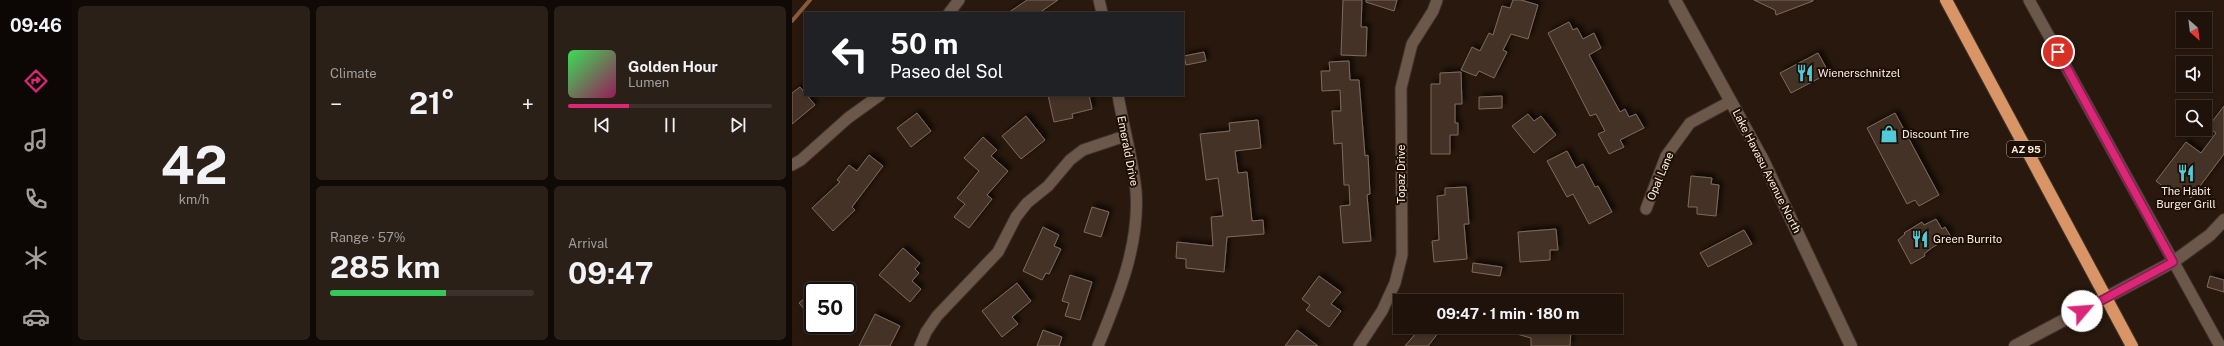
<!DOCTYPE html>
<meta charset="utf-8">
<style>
body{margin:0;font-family:"Public Sans",sans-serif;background:#2b2018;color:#f1f3f6;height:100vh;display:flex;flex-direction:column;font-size:15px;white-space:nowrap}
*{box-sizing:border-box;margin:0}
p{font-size:13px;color:#a19e9c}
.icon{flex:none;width:22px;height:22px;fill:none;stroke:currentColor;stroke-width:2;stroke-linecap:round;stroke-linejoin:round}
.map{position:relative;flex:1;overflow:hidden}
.side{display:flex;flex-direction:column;gap:6px;padding:6px;background:#100a06;width:720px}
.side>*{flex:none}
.hud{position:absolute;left:12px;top:12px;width:380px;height:84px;border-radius:0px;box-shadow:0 2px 6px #0003,0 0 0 1px #3c322b;background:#202124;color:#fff;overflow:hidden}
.needle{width:26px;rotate:152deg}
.fabs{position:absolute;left:1384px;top:12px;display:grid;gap:8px}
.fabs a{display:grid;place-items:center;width:36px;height:36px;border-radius:0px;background:#1e120a;box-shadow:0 2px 6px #0003,0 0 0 1px #3c322b;font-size:20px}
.speed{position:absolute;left:12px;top:282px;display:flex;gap:8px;font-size:20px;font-weight:700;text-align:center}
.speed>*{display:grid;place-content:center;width:52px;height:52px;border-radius:50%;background:#1e120a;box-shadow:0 2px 6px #0003,0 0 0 1px #3c322b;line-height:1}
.speed .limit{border:2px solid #111;border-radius:6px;background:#fff;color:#111}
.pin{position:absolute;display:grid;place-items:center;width:34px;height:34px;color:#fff;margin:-17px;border:2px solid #fff;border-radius:50%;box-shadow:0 1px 4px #0007}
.me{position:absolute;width:44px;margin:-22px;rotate:63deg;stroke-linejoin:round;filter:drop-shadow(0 0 3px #0008)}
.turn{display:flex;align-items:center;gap:14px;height:84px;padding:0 20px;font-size:18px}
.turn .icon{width:52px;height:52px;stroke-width:2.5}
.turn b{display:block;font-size:28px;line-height:34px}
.big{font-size:30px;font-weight:700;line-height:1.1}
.side .widget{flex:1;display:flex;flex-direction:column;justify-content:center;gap:6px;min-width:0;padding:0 14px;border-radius:6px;background:#2b2018}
.side .dial{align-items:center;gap:0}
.dial b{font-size:52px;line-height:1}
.song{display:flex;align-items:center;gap:12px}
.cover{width:48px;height:48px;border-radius:6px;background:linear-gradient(135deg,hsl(130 70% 55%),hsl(330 70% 35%))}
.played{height:4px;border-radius:2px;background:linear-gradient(90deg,#db2777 30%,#3c322b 30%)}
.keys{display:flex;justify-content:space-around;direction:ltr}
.heat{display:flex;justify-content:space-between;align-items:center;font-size:22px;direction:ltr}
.charge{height:6px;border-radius:3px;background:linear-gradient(90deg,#34c759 57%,#3c322b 0)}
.side .tiles{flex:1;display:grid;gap:6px;grid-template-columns:repeat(3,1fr)}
.widget:first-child{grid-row:span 2}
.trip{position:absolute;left:601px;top:294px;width:230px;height:40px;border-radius:0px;background:#1e120a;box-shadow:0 2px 6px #0003,0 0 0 1px #3c322b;font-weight:700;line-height:40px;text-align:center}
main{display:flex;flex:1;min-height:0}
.dock{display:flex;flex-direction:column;width:72px;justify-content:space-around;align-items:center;background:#0c0704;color:#a19e9c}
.dock .icon{width:28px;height:28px}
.dock .selected{color:#db2777}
.dock b{font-size:18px;color:#f1f3f6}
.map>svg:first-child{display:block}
</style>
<main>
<nav class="dock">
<b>09:46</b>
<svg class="icon selected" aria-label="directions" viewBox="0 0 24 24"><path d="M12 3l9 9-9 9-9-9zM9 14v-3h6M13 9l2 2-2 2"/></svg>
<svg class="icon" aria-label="music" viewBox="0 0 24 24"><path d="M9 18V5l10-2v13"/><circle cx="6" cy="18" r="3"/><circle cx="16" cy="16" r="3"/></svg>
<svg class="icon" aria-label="phone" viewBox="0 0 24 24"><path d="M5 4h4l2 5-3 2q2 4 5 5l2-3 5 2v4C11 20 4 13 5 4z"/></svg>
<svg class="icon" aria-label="climate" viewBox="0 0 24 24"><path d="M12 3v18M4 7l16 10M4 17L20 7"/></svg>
<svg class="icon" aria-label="car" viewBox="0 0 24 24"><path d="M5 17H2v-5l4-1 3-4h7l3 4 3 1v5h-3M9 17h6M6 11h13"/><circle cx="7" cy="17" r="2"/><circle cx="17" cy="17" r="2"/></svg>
</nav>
<section class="side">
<div class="tiles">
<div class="widget dial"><b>42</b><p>km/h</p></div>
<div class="widget"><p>Climate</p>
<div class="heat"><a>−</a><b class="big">21°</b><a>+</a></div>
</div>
<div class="widget">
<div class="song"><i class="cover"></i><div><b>Golden Hour</b><p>Lumen</p></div></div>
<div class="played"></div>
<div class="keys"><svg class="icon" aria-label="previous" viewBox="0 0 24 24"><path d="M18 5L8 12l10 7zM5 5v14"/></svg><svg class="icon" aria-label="pause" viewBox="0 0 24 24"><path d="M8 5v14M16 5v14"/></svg><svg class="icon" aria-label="next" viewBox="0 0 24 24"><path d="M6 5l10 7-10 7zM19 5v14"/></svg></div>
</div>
<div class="widget"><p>Range · 57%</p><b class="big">285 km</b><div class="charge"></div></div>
<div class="widget"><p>Arrival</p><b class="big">09:47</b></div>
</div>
</section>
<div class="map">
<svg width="1432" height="346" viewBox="0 0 1432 346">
<defs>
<filter id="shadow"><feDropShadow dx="3.5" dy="-3.5" stdDeviation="2" flood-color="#0009"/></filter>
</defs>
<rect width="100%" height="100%" fill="#28180d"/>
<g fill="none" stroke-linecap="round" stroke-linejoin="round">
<path stroke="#865a3a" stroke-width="4" d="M0 21 18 0"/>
</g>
<path fill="#443327" stroke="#7e6a5d" filter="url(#shadow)" d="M235 0H266L247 13H216Z
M551 0H570L569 27H575L574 56 549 55Z
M574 0H605L602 11 574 2Z
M721 0H729L746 5 736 39 719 34 711 50 715 52 702 78 687 71 684 76 669 70 680 47 688 51 697 33 701 35 710 6 718 8Z
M962 0H1021V1L984 15 983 10Z
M777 22 781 30 785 28 791 39 802 33 809 48 797 55 828 112 833 109 837 117 844 114 852 128 828 140 832 147 817 154 806 134 813 131 804 114 798 116 756 33Z
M412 52 414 61 394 65 392 56Z
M1026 53 1037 73 999 93 988 73Z
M557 61 558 80H567L573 156 576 155 578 194 575 195 579 241 551 243 548 206 558 205 557 185H552L550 143 542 144 540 111H549L548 90 530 91 529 71H538L537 62Z
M669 72 670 104H663V123H666V135H658V154H639V84H648V73Z
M8 87 23 105 0 124V93Z
M256 95H297L300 109 280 114 281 118 262 122Z
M710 96V108L687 109V97Z
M1432 106V154L1399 198 1390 191 1385 197 1364 181 1394 142 1409 153 1424 133 1416 127Z
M125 113 139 131 119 147 105 128Z
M1103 113 1147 195 1127 206 1123 200 1115 204 1075 128Z
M736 114 742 121 749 116 764 135 742 153 720 126Z
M234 116 253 140 229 159 210 136Z
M466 120 469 148 443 151 446 173 455 172 460 221 471 220 472 234 435 237 432 272 394 268V259L384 258 385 242 421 246 419 217 431 216 426 178 414 180 408 134 438 131 437 123Z
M191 137 205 150 199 156 216 171 195 195 200 199 177 228 162 217 173 204 165 198 187 171 172 158Z
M775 151 784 168 791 164 803 187 806 186 820 212 797 224 781 194 775 197 755 161Z
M77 155 91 166 60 207 63 210 41 231 20 208 48 182 45 180 57 165 65 171Z
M899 176 920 178 919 184 927 185 924 216 905 214V207H896Z
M674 187 677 224H672L675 259 642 262 640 241 647 240 645 196 653 195V188Z
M300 207 317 212 309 237 292 232Z
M1144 219 1150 229 1153 227 1159 237 1141 247 1132 254 1133 256 1119 264 1106 240 1113 234 1112 233 1130 222 1132 225Z
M251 227 267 235 262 246 269 249 257 274 254 273 250 280 231 271Z
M764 229 766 250H758V260L728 262 726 232Z
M952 230 960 244 916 267 908 253Z
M111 248 128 263 123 269 127 273 120 281 129 289 118 302 87 275Z
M681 263 710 267 708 276 680 272Z
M278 275 300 282 288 320 273 316 277 303 270 301Z
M527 276 549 292 539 304 549 311 537 327 514 310 518 305 510 299Z
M1418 276 1432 280V292L1415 287Z
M225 283 239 301 220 317 226 324 210 337 190 311Z
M21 292V319L7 303Z
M83 314 108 326 98 346H67Z
M629 327H651L636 346H613Z
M715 327 779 330 778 346H739V338L714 331Z
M251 330 270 337 267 346H245Z
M505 330 526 346H493Z"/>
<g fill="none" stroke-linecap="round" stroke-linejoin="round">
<g stroke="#3f332f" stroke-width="13">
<path id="street" d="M307 0 310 13
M1237 0 1428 346
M157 13 167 0
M0 165 9 160 56 118 88 95
M854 209 874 156 898 123 939 101
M128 346 134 332 145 316 206 252 224 217 235 203 256 186 278 160 291 150 333 136
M306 346C326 297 348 245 344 191 341 160 331 126 326 95
M567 346 590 311 603 283 610 255 609 88 620 44 641 11 645 0"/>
</g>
<g stroke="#3f332f" stroke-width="14">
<path id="secondary" d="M883 0 971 160 1059 346
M1223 346 1381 262 1418 235 1432 220"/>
</g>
<g stroke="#3f332f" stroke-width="14">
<path id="highway" d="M1154 0 1340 346"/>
</g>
<use href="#street" stroke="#6b584b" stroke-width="11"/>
<use href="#secondary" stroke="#6b584b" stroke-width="12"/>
<use href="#highway" stroke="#d99565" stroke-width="12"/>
</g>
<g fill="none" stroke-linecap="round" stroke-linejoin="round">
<g stroke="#8e194d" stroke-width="10">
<path id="route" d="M1266 52 1381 262 1290 311"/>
</g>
<use href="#route" stroke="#db2777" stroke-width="7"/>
</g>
<defs>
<g id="restaurant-bare" transform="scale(1.38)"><path d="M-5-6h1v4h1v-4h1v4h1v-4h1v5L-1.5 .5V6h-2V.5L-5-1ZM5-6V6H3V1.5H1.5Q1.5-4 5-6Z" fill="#52cbd9" stroke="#1e0f05" stroke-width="2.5" paint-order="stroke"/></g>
<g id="shop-bare" transform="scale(1.38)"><path d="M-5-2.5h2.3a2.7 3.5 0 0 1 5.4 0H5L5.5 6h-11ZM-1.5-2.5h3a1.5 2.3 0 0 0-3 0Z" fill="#52cbd9" stroke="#1e0f05" stroke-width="2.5" paint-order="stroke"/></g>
</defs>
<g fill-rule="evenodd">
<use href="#restaurant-bare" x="1013" y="73"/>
<use href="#shop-bare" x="1097" y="134"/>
<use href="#restaurant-bare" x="1394" y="173"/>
<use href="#restaurant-bare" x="1128" y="239"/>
</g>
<g text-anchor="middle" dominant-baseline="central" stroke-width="4" stroke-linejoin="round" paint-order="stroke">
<rect fill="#1e0f05" stroke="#b9ada5" stroke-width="1" x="1215" y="141" width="38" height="16" rx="3"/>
<g font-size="10" font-weight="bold" fill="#fcf1e9">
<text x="1234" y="149">AZ 95</text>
</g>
<g font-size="11" fill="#fcf1e9" stroke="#1e0f05" text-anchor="start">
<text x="1026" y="73">Wienerschnitzel</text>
<text x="1110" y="134">Discount Tire</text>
<text x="1394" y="191" text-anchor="middle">The Habit<tspan x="1394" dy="13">Burger Grill</tspan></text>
<text x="1141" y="239">Green Burrito</text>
</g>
<g font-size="11" fill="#fcf1e9" stroke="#1e0f05">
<text transform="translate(336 151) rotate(79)">Emerald Drive</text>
<text transform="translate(975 171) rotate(63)">Lake Havasu Avenue North</text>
<text transform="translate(609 174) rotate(-90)">Topaz Drive</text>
<text transform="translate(868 176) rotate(-67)">Opal Lane</text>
</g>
</g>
</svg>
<div class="fabs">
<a><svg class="needle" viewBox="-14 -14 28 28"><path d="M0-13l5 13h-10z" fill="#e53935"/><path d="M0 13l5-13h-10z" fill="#a19e9c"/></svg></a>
<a><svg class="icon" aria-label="sound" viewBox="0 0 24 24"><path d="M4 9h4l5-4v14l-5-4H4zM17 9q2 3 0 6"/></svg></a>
<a><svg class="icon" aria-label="search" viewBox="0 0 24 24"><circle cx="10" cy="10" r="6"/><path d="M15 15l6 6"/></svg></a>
</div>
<div class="speed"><div class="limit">50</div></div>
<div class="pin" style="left:1266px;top:52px;background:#d93025"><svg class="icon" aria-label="arrive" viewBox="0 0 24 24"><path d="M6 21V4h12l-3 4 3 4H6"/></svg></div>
<svg class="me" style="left:1290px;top:311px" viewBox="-20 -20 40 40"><circle r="19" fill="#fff"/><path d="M0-13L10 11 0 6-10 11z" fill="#db2777"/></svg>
<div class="trip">09:47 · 1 min · 180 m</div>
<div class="hud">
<div class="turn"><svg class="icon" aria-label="left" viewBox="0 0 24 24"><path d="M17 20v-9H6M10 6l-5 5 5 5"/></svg><div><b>50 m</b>Paseo del Sol</div></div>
</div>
</div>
</main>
